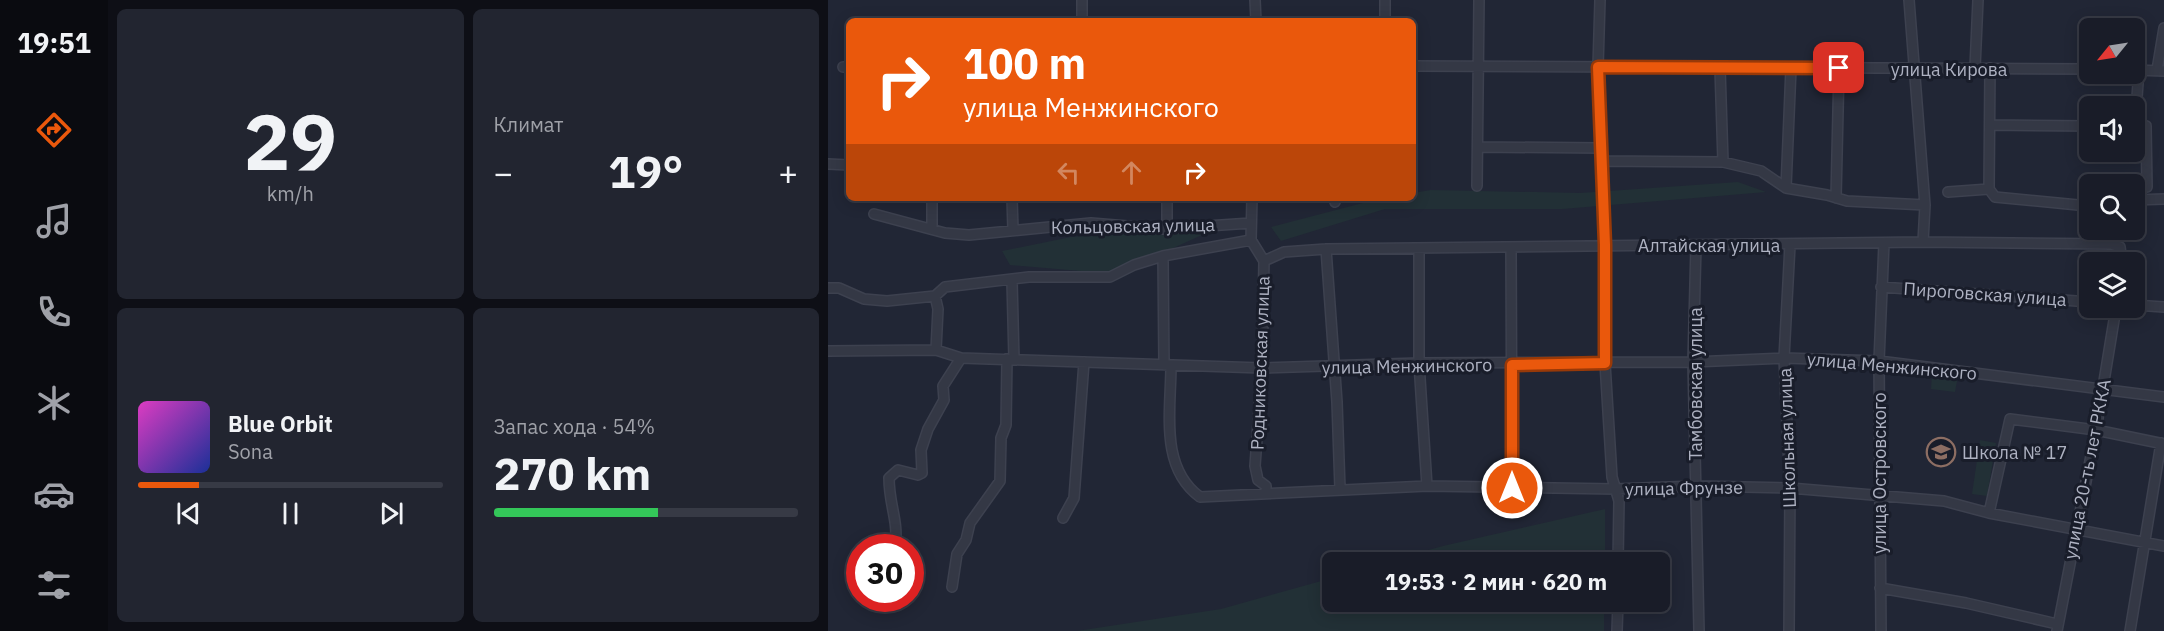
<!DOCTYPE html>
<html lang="ru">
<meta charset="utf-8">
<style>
body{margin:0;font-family:"IBM Plex Sans",sans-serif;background:#222530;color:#f1f3f6;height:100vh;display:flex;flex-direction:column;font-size:22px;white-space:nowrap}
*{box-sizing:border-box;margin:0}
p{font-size:20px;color:#9fa1a8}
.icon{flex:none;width:33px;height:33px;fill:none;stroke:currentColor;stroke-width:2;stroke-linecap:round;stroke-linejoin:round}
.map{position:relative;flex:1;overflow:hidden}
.panel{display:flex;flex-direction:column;gap:9px;padding:9px;background:#0e0f16;width:720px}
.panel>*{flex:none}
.hud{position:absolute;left:18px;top:18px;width:570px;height:183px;border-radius:9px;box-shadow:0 3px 15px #0003,0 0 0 2px #373a45;background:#ea580c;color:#fff;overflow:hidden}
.needle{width:39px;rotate:240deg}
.fabs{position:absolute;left:1251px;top:18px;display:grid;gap:12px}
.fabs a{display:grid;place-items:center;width:66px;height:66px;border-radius:9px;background:#191c28;box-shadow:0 3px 15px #0003,0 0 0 2px #373a45;font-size:30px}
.speed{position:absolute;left:18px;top:534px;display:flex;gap:12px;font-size:30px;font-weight:700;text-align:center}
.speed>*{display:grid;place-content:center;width:78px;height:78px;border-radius:50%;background:#191c28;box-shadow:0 3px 15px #0003,0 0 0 2px #373a45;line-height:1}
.speed .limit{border:9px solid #d22;background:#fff;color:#111}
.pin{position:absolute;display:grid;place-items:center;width:51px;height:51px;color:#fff;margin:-26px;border-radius:12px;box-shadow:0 3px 9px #0006}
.me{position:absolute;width:66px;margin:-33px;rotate:0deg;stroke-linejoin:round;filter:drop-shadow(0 0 4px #0008)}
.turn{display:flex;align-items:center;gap:21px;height:126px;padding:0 18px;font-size:27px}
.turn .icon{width:78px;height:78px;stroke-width:2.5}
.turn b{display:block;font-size:42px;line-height:51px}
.lanes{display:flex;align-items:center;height:57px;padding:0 18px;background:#0003;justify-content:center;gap:30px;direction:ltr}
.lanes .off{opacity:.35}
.big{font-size:45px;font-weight:800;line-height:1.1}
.panel .card{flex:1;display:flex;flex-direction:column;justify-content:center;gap:9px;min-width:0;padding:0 21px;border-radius:9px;background:#222530}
.panel .dial{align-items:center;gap:0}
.dial b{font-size:78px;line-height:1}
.song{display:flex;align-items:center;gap:18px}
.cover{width:72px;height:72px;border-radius:9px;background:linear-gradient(135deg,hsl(310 70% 55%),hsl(230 70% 35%))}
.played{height:6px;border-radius:3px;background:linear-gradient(90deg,#ea580c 20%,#373a45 20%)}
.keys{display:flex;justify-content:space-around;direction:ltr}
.heat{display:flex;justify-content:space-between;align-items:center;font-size:33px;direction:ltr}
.charge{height:9px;border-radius:4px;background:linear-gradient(90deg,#34c759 54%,#373a45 0)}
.panel .tiles{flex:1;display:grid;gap:9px;grid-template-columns:repeat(2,1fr)}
.trip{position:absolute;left:494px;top:552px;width:348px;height:60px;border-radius:9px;background:#191c28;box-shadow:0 3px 15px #0003,0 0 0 2px #373a45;font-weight:800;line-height:60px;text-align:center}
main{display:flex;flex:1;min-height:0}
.dock{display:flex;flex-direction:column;width:108px;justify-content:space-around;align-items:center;background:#0a0b10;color:#9fa1a8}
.dock .icon{width:42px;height:42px}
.dock .active{color:#ea580c}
.dock b{font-size:27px;color:#f1f3f6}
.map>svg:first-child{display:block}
</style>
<main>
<nav class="dock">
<b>19:51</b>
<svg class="icon active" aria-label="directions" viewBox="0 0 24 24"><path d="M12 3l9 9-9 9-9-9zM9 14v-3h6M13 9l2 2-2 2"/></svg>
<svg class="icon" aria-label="music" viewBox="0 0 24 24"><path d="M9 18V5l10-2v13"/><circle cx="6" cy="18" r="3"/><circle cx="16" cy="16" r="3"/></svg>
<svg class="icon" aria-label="phone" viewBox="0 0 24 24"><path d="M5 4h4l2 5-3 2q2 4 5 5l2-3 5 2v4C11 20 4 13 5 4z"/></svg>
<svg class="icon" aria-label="climate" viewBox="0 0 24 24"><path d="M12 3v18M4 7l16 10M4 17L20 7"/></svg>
<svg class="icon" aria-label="car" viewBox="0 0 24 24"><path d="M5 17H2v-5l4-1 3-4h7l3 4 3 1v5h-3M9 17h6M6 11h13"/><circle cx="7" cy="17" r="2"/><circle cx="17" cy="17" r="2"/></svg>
<svg class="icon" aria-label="filters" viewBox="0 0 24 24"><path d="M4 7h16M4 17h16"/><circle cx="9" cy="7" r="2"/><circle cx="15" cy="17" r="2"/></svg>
</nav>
<section class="panel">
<div class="tiles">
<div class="card dial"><b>29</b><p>km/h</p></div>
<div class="card"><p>Климат</p>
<div class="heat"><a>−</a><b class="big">19°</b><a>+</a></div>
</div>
<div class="card">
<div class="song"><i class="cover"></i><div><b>Blue Orbit</b><p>Sona</p></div></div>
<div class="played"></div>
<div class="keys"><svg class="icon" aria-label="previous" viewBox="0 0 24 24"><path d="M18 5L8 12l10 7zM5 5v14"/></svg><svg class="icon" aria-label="pause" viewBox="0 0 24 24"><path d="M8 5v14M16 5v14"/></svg><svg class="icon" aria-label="next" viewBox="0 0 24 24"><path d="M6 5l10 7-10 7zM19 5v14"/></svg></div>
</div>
<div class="card"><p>Запас хода · 54%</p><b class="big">270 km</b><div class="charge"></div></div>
</div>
</section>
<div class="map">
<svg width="1336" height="631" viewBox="0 0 1336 631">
<rect width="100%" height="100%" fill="#212635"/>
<path fill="#223036" d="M910 182 938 192 734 209H557L453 241 443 227 550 199 585 198V193L603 190 752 193Z
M396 225 288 274 182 265 174 251 243 237Z
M1104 373 1130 376 1127 392 1103 389Z
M1152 440 1168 443 1159 496 1144 494Z
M777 509V562H557L615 546Z
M504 578V602H776V631H249L393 609Z"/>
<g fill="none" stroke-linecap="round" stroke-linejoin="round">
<g stroke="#3d414f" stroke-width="12">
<path id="minor" d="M254 0V21
M427 0 428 21
M557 0V21
M772 0 770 67 777 245V363L784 477 791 501 790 562
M1081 0 1097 205 1095 242
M585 66 1262 69
M15 67H21
M892 68 895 162
M1147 68 1150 0
M1306 70 1336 71
M1311 70 1307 124 1318 126 1319 187
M1329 70 1336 28
M1162 125 1262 126
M651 147 774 148
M774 161 895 162 933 171 958 188 999 195 1019 201 1097 205
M0 164 21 165
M649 186 651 0
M958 188 963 68
M1161 189 1162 68
M1120 192 1161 189 1167 197 1250 205 1262 204
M184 198 185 230
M339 198V229
M424 198 423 240 436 261 434 368 427 466 430 480 438 486V493
M506 198 507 202
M1008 198 1011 68
M1306 200 1336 199
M46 214 117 233 141 235 263 223 335 229 423 223
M104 229V198
M868 245 865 362 871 631
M683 247 684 488
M498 249 509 402 512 489
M591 249V363L599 486
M335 256 336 365
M436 261 456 252 498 249 1095 242 1283 244 1292 247 1294 262
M184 281 186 360
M1053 287 1262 302
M0 288H11L36 299 59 301 107 296 117 287 201 277H282L306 265 335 256 423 240
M107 296 110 309 108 350
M1306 305 1336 307
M0 351 108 350 133 358 434 368 591 363 865 362 956 358 1051 361 1336 397
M343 365C343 410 331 467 372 497L599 486 787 489 868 486 962 488 1116 501 1161 513 1336 546
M1161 513 1182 419 1268 430 1336 444
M235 518 246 498 256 362
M67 548C71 520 61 506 61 478L70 470 90 475 94 473 93 450 100 429 116 400 115 386 133 358
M124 587 129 554 138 540 142 523 172 481 173 438 178 425 179 359
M1052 588 1138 603 1229 624
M789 631 790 602
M961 631 962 488 956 358 962 245
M1053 631 1051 361 1056 243
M1229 631 1268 430 1288 308
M1302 631 1333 443"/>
</g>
<use href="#minor" stroke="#343845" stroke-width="9"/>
</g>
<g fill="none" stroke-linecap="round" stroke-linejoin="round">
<g stroke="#983908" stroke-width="15">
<path id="route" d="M684 488V365L777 363V245L770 67 1011 68"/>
</g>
<use href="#route" stroke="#ea580c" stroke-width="10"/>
</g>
<defs>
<g id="school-ring" transform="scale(1.5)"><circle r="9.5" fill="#191d2a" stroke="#8d6e63" stroke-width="1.5"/><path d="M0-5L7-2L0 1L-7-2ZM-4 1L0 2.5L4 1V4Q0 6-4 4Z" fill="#8d6e63"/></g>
</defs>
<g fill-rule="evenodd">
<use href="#school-ring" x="1113" y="452"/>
</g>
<g text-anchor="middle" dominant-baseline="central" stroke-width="6" stroke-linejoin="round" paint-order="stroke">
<g font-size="18" fill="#aeb2c2" stroke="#191d2a">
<text x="1121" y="69">улица Кирова</text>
<text transform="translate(305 226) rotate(-1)">Кольцовская улица</text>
<text x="881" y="245">Алтайская улица</text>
<text transform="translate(1157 294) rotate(4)">Пироговская улица</text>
<text transform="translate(432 363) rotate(-88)">Родниковская улица</text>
<text transform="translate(579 366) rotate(-1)">улица Менжинского</text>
<text transform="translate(1064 366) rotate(5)">улица Менжинского</text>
<text transform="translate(867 384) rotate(-90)">Тамбовская улица</text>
<text transform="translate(959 438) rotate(-92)">Школьная улица</text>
<text transform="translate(1259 469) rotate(-79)">улица 20-ть лет РККА</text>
<text transform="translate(1051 473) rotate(-90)">улица Островского</text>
<text transform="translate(856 488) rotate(-1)">улица Фрунзе</text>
</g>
<g font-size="18" fill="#aeb2c2" stroke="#191d2a" text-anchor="start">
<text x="1134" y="452">Школа № 17</text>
</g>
</g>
</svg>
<div class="fabs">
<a><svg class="needle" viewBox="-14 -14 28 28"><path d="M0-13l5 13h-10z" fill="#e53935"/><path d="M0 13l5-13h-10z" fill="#9fa1a8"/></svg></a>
<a><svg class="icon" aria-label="sound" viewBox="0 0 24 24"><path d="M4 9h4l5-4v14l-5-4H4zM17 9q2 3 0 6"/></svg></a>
<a><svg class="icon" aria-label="search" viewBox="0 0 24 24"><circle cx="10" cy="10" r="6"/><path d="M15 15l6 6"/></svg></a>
<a><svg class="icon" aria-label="layers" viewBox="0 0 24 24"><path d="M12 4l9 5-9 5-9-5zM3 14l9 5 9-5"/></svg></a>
</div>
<div class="speed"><div class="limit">30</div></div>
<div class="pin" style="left:1011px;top:68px;background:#d93025"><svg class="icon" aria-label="arrive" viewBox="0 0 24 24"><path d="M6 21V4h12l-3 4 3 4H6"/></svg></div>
<svg class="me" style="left:684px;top:488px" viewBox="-20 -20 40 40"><circle r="17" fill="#ea580c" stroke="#fff" stroke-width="3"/><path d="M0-11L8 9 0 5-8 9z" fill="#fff"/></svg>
<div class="trip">19:53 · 2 мин · 620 m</div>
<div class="hud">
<div class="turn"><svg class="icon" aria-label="right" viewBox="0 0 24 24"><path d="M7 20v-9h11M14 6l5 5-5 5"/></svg><div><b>100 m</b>улица Менжинского</div></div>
<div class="lanes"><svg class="icon off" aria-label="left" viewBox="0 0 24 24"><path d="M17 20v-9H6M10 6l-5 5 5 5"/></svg><svg class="icon off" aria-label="ahead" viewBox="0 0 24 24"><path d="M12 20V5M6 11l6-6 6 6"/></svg><svg class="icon" aria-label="right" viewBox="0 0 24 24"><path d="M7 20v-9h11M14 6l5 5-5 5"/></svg></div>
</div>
</div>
</main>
